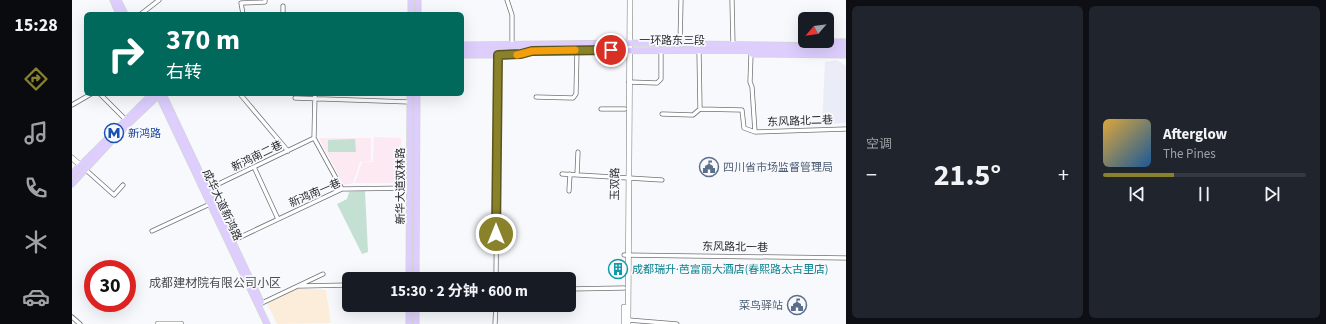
<!DOCTYPE html>
<html lang="zh">
<meta charset="utf-8">
<style>
body{margin:0;font-family:"Source Sans 3","Noto Sans SC",sans-serif;background:#20242c;color:#f1f3f6;height:100vh;display:flex;flex-direction:column;font-size:15px;white-space:nowrap}
*{box-sizing:border-box;margin:0}
p{font-size:13px;color:#9ea1a6}
.icon{flex:none;width:22px;height:22px;fill:none;stroke:currentColor;stroke-width:2;stroke-linecap:round;stroke-linejoin:round}
.map{position:relative;flex:1;overflow:hidden}
.drawer{display:flex;flex-direction:column;gap:6px;padding:6px;background:#0d0f14;width:480px}
.drawer>*{flex:none}
.guide{position:absolute;left:12px;top:12px;width:380px;height:84px;border-radius:6px;box-shadow:0 4px 16px #0002;background:#00695c;color:#fff;overflow:hidden}
.needle{width:26px;rotate:242deg}
.controls{position:absolute;left:726px;top:12px;display:grid;gap:8px}
.controls a{display:grid;place-items:center;width:36px;height:36px;border-radius:6px;background:#171b24;box-shadow:0 4px 16px #0002;font-size:20px}
.speed{position:absolute;left:12px;top:260px;display:flex;gap:8px;font-size:20px;font-weight:700;text-align:center}
.speed>*{display:grid;place-content:center;width:52px;height:52px;border-radius:50%;background:#171b24;box-shadow:0 4px 16px #0002;line-height:1}
.speed .limit{border:6px solid #d22;background:#fff;color:#111}
.pin{position:absolute;display:grid;place-items:center;width:34px;height:34px;color:#fff;margin:-17px;border:2px solid #fff;border-radius:50%;box-shadow:0 1px 4px #0007}
.me{position:absolute;width:44px;margin:-22px;rotate:0deg;stroke-linejoin:round;filter:drop-shadow(0 0 3px #0008)}
.turn{display:flex;align-items:center;gap:14px;height:84px;padding:0 16px;font-size:18px}
.turn .icon{width:52px;height:52px;stroke-width:2.5}
.turn b{display:block;font-size:28px;line-height:34px}
.big{font-size:30px;font-weight:700;line-height:1.1}
.drawer .card{flex:1;display:flex;flex-direction:column;justify-content:center;gap:6px;min-width:0;padding:0 14px;border-radius:6px;background:#20242c}
.song{display:flex;align-items:center;gap:12px}
.cover{width:48px;height:48px;border-radius:6px;background:linear-gradient(135deg,hsl(40 70% 55%),hsl(210 70% 35%))}
.played{height:4px;border-radius:2px;background:linear-gradient(90deg,#8a822a 35%,#363941 35%)}
.keys{display:flex;justify-content:space-around;direction:ltr}
.heat{display:flex;justify-content:space-between;align-items:center;font-size:22px;direction:ltr}
.drawer .tiles{flex:1;display:grid;gap:6px;grid-template-columns:repeat(2,1fr)}
.trip{position:absolute;left:270px;top:272px;width:234px;height:40px;border-radius:6px;background:#171b24;box-shadow:0 4px 16px #0002;font-weight:700;line-height:40px;text-align:center}
main{display:flex;flex:1;min-height:0}
.dock{display:flex;flex-direction:column;width:72px;justify-content:space-around;align-items:center;background:#090b0e;color:#9ea1a6}
.dock .icon{width:28px;height:28px}
.dock .on{color:#8a822a}
.dock b{font-size:18px;color:#f1f3f6}
.map>svg:first-child{display:block}
</style>
<main>
<nav class="dock">
<b>15:28</b>
<svg class="icon on" aria-label="directions" viewBox="0 0 24 24"><path d="M12 3l9 9-9 9-9-9zM9 14v-3h6M13 9l2 2-2 2"/></svg>
<svg class="icon" aria-label="music" viewBox="0 0 24 24"><path d="M9 18V5l10-2v13"/><circle cx="6" cy="18" r="3"/><circle cx="16" cy="16" r="3"/></svg>
<svg class="icon" aria-label="phone" viewBox="0 0 24 24"><path d="M5 4h4l2 5-3 2q2 4 5 5l2-3 5 2v4C11 20 4 13 5 4z"/></svg>
<svg class="icon" aria-label="climate" viewBox="0 0 24 24"><path d="M12 3v18M4 7l16 10M4 17L20 7"/></svg>
<svg class="icon" aria-label="car" viewBox="0 0 24 24"><path d="M5 17H2v-5l4-1 3-4h7l3 4 3 1v5h-3M9 17h6M6 11h13"/><circle cx="7" cy="17" r="2"/><circle cx="17" cy="17" r="2"/></svg>
</nav>
<div class="map">
<svg width="774" height="324" viewBox="0 0 774 324">
<rect width="100%" height="100%" fill="#f8f9fd"/>
<path fill="#eaecf8" d="M765 60 774 66V123L750 124 753 62Z"/>
<path fill="#fce9f2" d="M302 137 329 138V183H283L290 162H301Z
M247 138H299V161L288 162 281 183 272 185Z"/>
<path fill="#fbedd9" d="M226 288 254 290 259 323 205 324 195 303Z"/>
<path fill="#c4e0d2" d="M283 139 284 152H256V140Z
M293 191 296 252 290 254 265 204 275 199 277 192Z"/>
<g fill="none" stroke-linecap="round" stroke-linejoin="round">
<g stroke="#727276" stroke-width="5">
<path id="street" d="M435 0 440 15V42
M660 0 661 45
M211 6V14
M69 14 87 0
M171 14 169 3 193 2V0
M608 44 609 0
M679 54 678 82 680 87 683 132 774 129
M557 82 585 83 589 79V50
M28 94 53 119
M168 94 216 151
M243 94 242 138 270 189
M464 97 501 98 504 94 505 50
M223 98 338 102
M0 105 19 94
M529 109H553
M628 109 670 110 672 128 683 132
M590 114 621 115 628 109 627 51
M182 167 206 219
M14 170 42 195 51 185
M490 174 590 180
M505 175 506 152
M136 189 242 138
M497 191 498 174
M80 231 138 204
M160 241 270 189 338 188
M552 255 774 258
M424 279 426 55
M228 286 277 285
M497 289 552 288
M190 303 251 274
M0 317 8 324
M556 320 605 324
M423 324 424 305"/>
</g>
<g stroke="#727276" stroke-width="6">
<path id="secondary" d="M0 158 8 165
M86 324H109
M552 324V307
M556 324 558 0"/>
</g>
<g stroke="#d4d4d5" stroke-width="7">
<path id="primary" d="M41 0 47 14
M46 0 53 14
M339 14V0
M346 14V0
M755 42H774
M390 45 554 43 766 46
M390 51 766 50
M680 54 774 55
M390 55H428
M768 55 771 48 768 42
M86 94 195 324
M91 94 189 302
M0 174 80 94
M0 184 48 132 88 94
M337 279 338 94
M344 279 345 94
M337 324V305
M344 324V305"/>
</g>
<use href="#street" stroke="#fff" stroke-width="3.5"/>
<use href="#secondary" stroke="#fff" stroke-width="5"/>
<use href="#primary" stroke="#ddcefe" stroke-width="5.5"/>
</g>
<g fill="none" stroke-linecap="round" stroke-linejoin="round">
<g stroke="#5a541b" stroke-width="10">
<path id="route" d="M424 234 426 55 449 54 460 51 539 50"/>
</g>
<use href="#route" stroke="#8a822a" stroke-width="7"/>
<path stroke="#f59e0b" stroke-width="7" d="M445 55 460 51 503 50"/>
</g>
<defs>
<g id="metro-ring" transform="scale(1)"><circle r="9.5" fill="#f8f9fd" stroke="#1a4fb4" stroke-width="1.5"/><path d="M-5.5 5V-5H-3L0 0L3-5H5.5V5H3V-.5L0 4L-3-.5V5Z" fill="#1a4fb4"/></g>
<g id="civic-ring" transform="scale(1)"><circle r="9.5" fill="#f8f9fd" stroke="#5c6f8a" stroke-width="1.5"/><path d="M-.6-6.5H3V-4.5H.6V-3L4-1V1h2V6H-6V1h2V-1L-.6-3ZM-1.2 2.5V6h2.4V2.5Z" fill="#5c6f8a"/></g>
<g id="building-ring" transform="scale(1)"><circle r="9.5" fill="#f8f9fd" stroke="#0f9aa8" stroke-width="1.5"/><path d="M-4-6H4V6H1V3H-1V6H-4ZM-2.5-4.3h1.7v1.8h-1.7ZM.8-4.3h1.7v1.8H.8ZM-2.5-1h1.7V.8h-1.7ZM.8-1h1.7V.8H.8Z" fill="#0f9aa8"/></g>
</defs>
<g fill-rule="evenodd">
<use href="#metro-ring" x="42" y="133"/>
<use href="#civic-ring" x="637" y="167"/>
<use href="#building-ring" x="546" y="269"/>
<use href="#civic-ring" x="725" y="305"/>
</g>
<g text-anchor="middle" dominant-baseline="central" stroke-width="3.5" stroke-linejoin="round" paint-order="stroke">
<g font-size="11" fill="#29292b" stroke="#f8f9fd">
<text x="600" y="40">一环路东三段</text>
<text transform="translate(728 121) rotate(-2)">东风路北二巷</text>
<text transform="translate(185 156) rotate(-26)">新鸿南二巷</text>
<text transform="translate(543 184) rotate(-89)">玉双路</text>
<text transform="translate(328 186) rotate(-90)">新华大道双林路</text>
<text transform="translate(243 193) rotate(-23)">新鸿南一巷</text>
<text transform="translate(150 205) rotate(65)">成华大道新鸿路</text>
<text transform="translate(663 247) rotate(1)">东风路北一巷</text>
</g>
<g font-size="11" fill="#164399" stroke="#f8f9fd" text-anchor="start">
<text x="56" y="133">新鸿路</text>
</g>
<g font-size="11" fill="#4e5e75" stroke="#f8f9fd" text-anchor="start">
<text x="651" y="167">四川省市场监督管理局</text>
<text x="711" y="305" text-anchor="end">菜鸟驿站</text>
</g>
<g font-size="11" fill="#0d838f" stroke="#f8f9fd" text-anchor="start">
<text x="560" y="269">成都瑞升·芭富丽大酒店(春熙路太古里店)</text>
</g>
<g font-size="12" fill="#4d4d51" stroke="#f8f9fd">
<text x="143" y="283">成都建材院有限公司小区</text>
</g>
</g>
</svg>
<div class="controls">
<a><svg class="needle" viewBox="-14 -14 28 28"><path d="M0-13l5 13h-10z" fill="#e53935"/><path d="M0 13l5-13h-10z" fill="#9ea1a6"/></svg></a>
</div>
<div class="speed"><div class="limit">30</div></div>
<div class="pin" style="left:539px;top:50px;background:#d93025"><svg class="icon" aria-label="arrive" viewBox="0 0 24 24"><path d="M6 21V4h12l-3 4 3 4H6"/></svg></div>
<svg class="me" style="left:424px;top:234px" viewBox="-20 -20 40 40"><circle r="17" fill="#8a822a" stroke="#fff" stroke-width="3"/><path d="M0-11L8 9 0 5-8 9z" fill="#fff"/></svg>
<div class="trip">15:30 · 2 分钟 · 600 m</div>
<div class="guide">
<div class="turn"><svg class="icon" aria-label="right" viewBox="0 0 24 24"><path d="M7 20v-9h11M14 6l5 5-5 5"/></svg><div><b>370 m</b>右转</div></div>
</div>
</div>
<section class="drawer">
<div class="tiles">
<div class="card"><p>空调</p>
<div class="heat"><a>−</a><b class="big">21.5°</b><a>+</a></div>
</div>
<div class="card">
<div class="song"><i class="cover"></i><div><b>Afterglow</b><p>The Pines</p></div></div>
<div class="played"></div>
<div class="keys"><svg class="icon" aria-label="previous" viewBox="0 0 24 24"><path d="M18 5L8 12l10 7zM5 5v14"/></svg><svg class="icon" aria-label="pause" viewBox="0 0 24 24"><path d="M8 5v14M16 5v14"/></svg><svg class="icon" aria-label="next" viewBox="0 0 24 24"><path d="M6 5l10 7-10 7zM19 5v14"/></svg></div>
</div>
</div>
</section>
</main>
